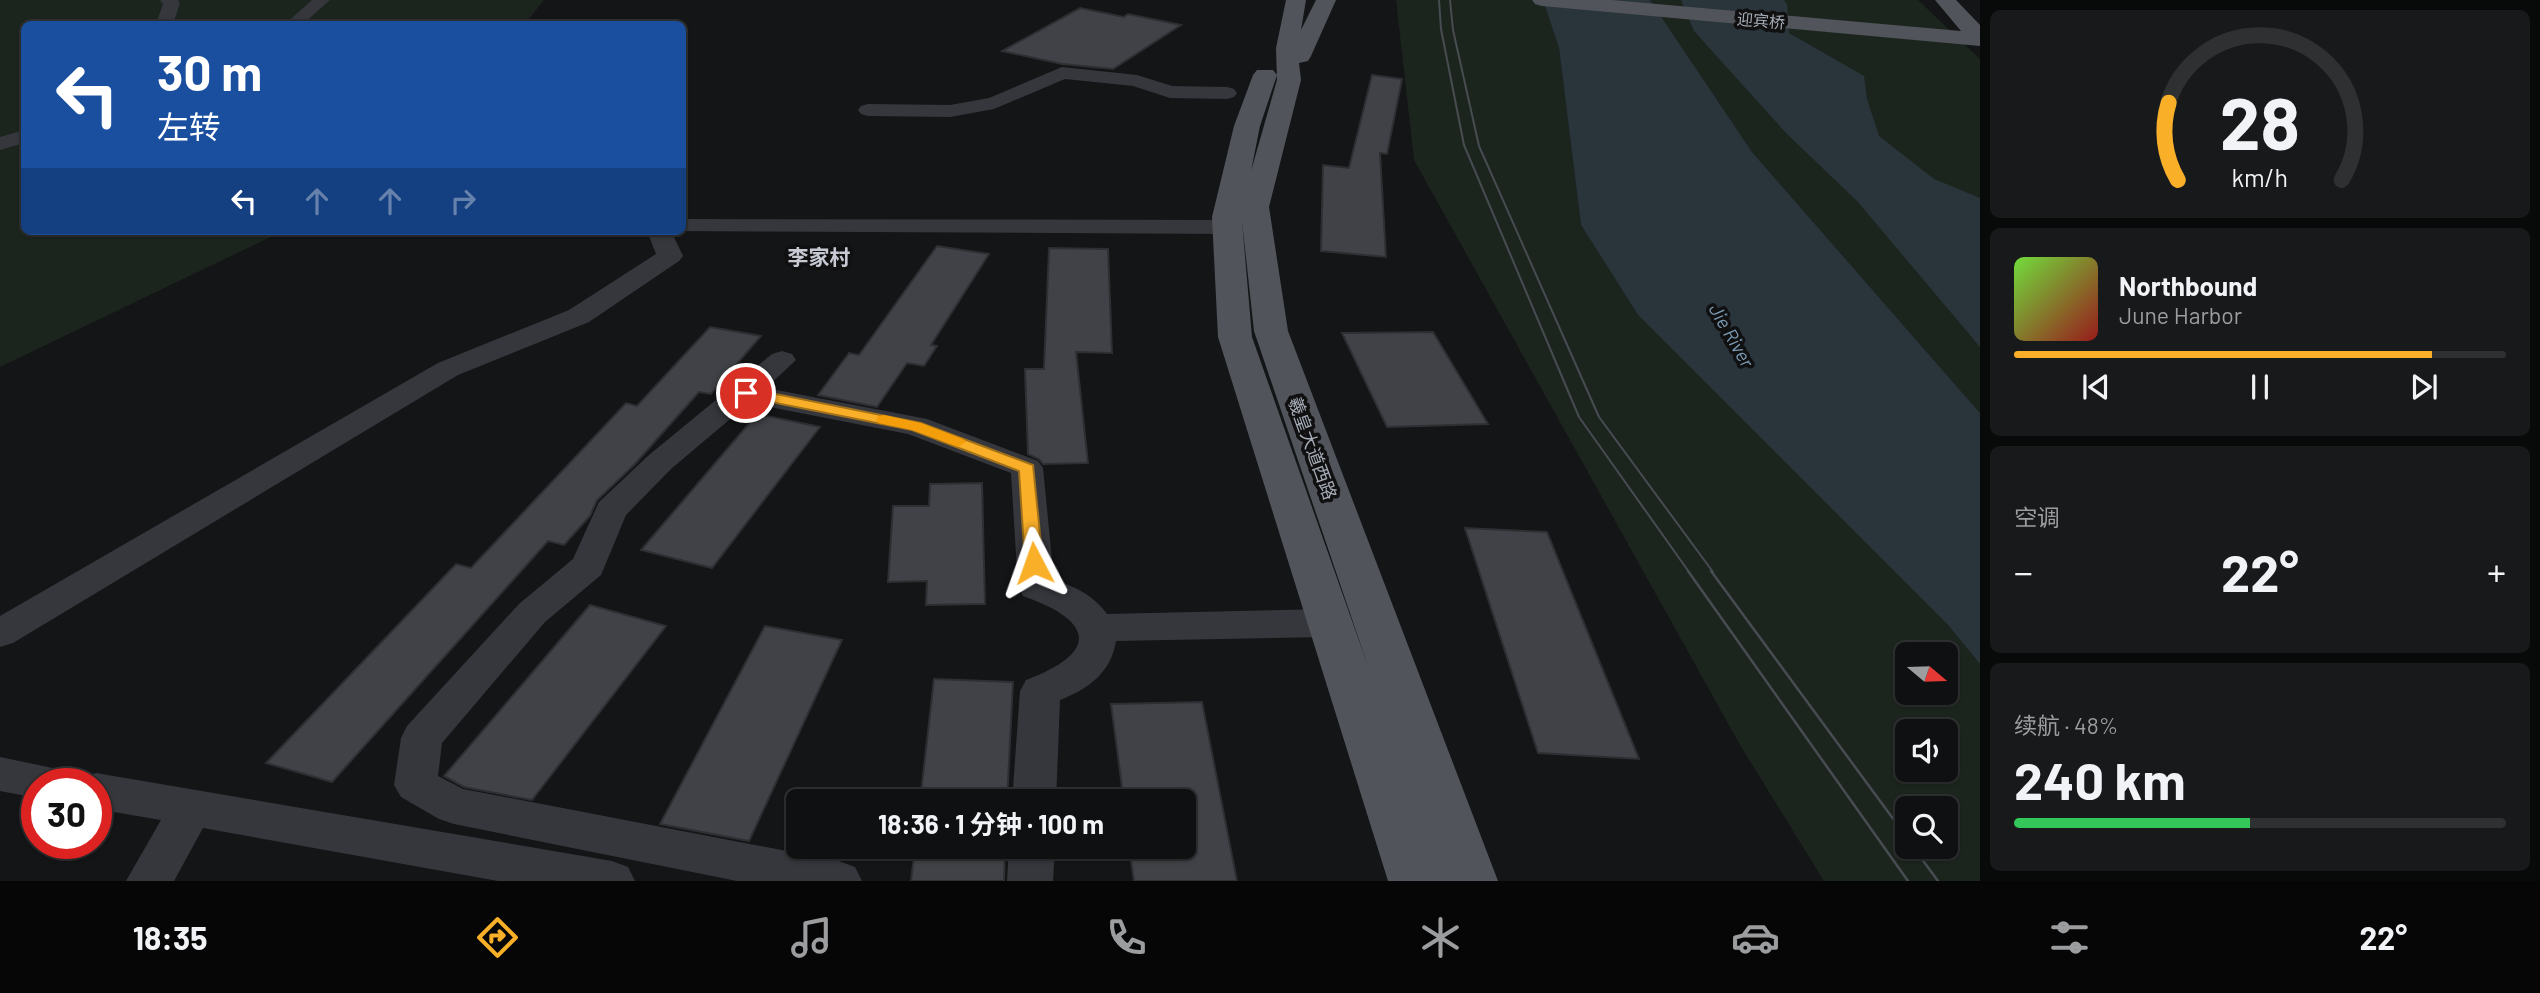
<!DOCTYPE html>
<html lang="zh">
<meta charset="utf-8">
<style>
body{margin:0;font-family:Barlow,"Noto Sans SC",sans-serif;background:#18191a;color:#f1f3f6;height:100vh;display:flex;flex-direction:column;font-size:26px;white-space:nowrap}
*{box-sizing:border-box;margin:0}
p{font-size:23px;color:#9b9d9f}
.icon{flex:none;width:38px;height:38px;fill:none;stroke:currentColor;stroke-width:2;stroke-linecap:round;stroke-linejoin:round}
.map{position:relative;flex:1;overflow:hidden}
.sheet{display:flex;flex-direction:column;gap:10px;padding:10px;background:#080909;width:560px}
.sheet>*{flex:none}
.banner{position:absolute;left:21px;top:21px;width:665px;height:214px;border-radius:10px;box-shadow:0 2px 5px #0004,0 0 0 2px #2f3031;background:#1a4fa0;color:#fff;overflow:hidden}
.needle{width:46px;rotate:109deg}
.buttons{position:absolute;left:1895px;top:642px;display:grid;gap:14px}
.buttons a{display:grid;place-items:center;width:63px;height:63px;border-radius:10px;background:#0f1011;box-shadow:0 2px 5px #0004,0 0 0 2px #2f3031;font-size:35px}
.speed{position:absolute;left:21px;top:768px;display:flex;gap:14px;font-size:35px;font-weight:700;text-align:center}
.speed>*{display:grid;place-content:center;width:91px;height:91px;border-radius:50%;background:#0f1011;box-shadow:0 2px 5px #0004,0 0 0 2px #2f3031;line-height:1}
.speed .limit{border:10px solid #d22;background:#fff;color:#111}
.pin{position:absolute;display:grid;place-items:center;width:60px;height:60px;color:#fff;margin:-30px;border:4px solid #fff;border-radius:50%;box-shadow:0 2px 7px #0007}
.me{position:absolute;width:77px;margin:-38px;rotate:356deg;stroke-linejoin:round;filter:drop-shadow(0 0 5px #0008)}
.turn{display:flex;align-items:center;gap:24px;height:147px;padding:0 21px;font-size:32px}
.turn .icon{width:91px;height:91px;stroke-width:2.5}
.turn b{display:block;font-size:49px;line-height:60px}
.lanes{display:flex;align-items:center;height:66px;padding:0 21px;background:#0003;justify-content:center;gap:35px;direction:ltr}
.lanes .off{opacity:.35}
.big{font-size:52px;font-weight:700;line-height:1.1}
.sheet .card{flex:1;display:flex;flex-direction:column;justify-content:center;gap:10px;min-width:0;padding:0 24px;border-radius:10px;background:#18191a}
.sheet .dial{align-items:center;gap:0}
.dial svg{height:182px;overflow:visible;fill:none;stroke:#2f3031;stroke-width:7;stroke-linecap:round;text-anchor:middle}
.dial text{fill:#f1f3f6;stroke:none}
.song{display:flex;align-items:center;gap:21px}
.cover{width:84px;height:84px;border-radius:10px;background:linear-gradient(135deg,hsl(100 70% 55%),hsl(0 70% 35%))}
.played{height:7px;border-radius:4px;background:linear-gradient(90deg,#faaf29 85%,#2f3031 85%)}
.keys{display:flex;justify-content:space-around;direction:ltr}
.heat{display:flex;justify-content:space-between;align-items:center;font-size:38px;direction:ltr}
.charge{height:10px;border-radius:5px;background:linear-gradient(90deg,#34c759 48%,#2f3031 0)}
.trip{position:absolute;left:786px;top:789px;width:410px;height:70px;border-radius:10px;background:#0f1011;box-shadow:0 2px 5px #0004,0 0 0 2px #2f3031;font-weight:700;line-height:70px;text-align:center}
.tabs{display:flex;height:112px;justify-content:space-around;align-items:center;background:#060607;color:#9b9d9f}
.tabs .icon{width:49px;height:49px}
.tabs .active{color:#faaf29}
.tabs b{font-size:32px;color:#f1f3f6}
main{display:flex;flex:1;min-height:0}
.map>svg:first-child{display:block}
</style>
<main>
<div class="map">
<svg width="1980" height="881" viewBox="0 0 1980 881">
<rect width="100%" height="100%" fill="#141517"/>
<path fill="#1c251d" fill-rule="evenodd" d="M0 0H544L525 24H24V231H283L0 367Z
M1396 0H1543L1559 48 1581 225 1638 315 1948 625 1980 664V881H1824L1740 745 1414 160ZM1908 654H1946V693H1908ZM1908 732H1946V770H1908ZM1908 808H1946V847H1908Z
M1650 0H1918L1980 59V413L1752 152Z"/>
<path fill="#2a343b" d="M1543 0H1650L1752 152 1980 413V664L1948 625 1638 315 1581 225 1559 48Z
M1681 0H1784L1787 4 1789 33 1864 76 1867 99 1879 136 1934 179 1980 198V347L1858 202 1786 133 1694 31Z"/>
<path fill="#404247" stroke="#2e2e33" stroke-width="2" d="M1080 8 1124 17 1128 14 1181 25 1113 69 1062 64 1002 51Z
M1372 75 1402 79 1387 154 1380 153 1386 257 1321 251 1323 165 1349 168Z
M937 246 989 254 931 345 937 346 924 366 907 363 877 407 818 395 849 353 859 355Z
M1049 248 1108 249 1112 353 1076 352 1088 463 1043 464 1039 459 1028 454 1025 369H1044Z
M710 327 761 336 711 394 699 392 634 465 597 500 590 516 564 545 548 541 332 782 266 763 456 564 471 568 626 403 637 406Z
M1433 332 1488 424 1387 427 1342 333Z
M757 414 820 427 712 568 641 550Z
M982 483 985 604 926 605 927 581 888 582 893 506H929L930 484Z
M1465 528 1547 532 1639 759 1538 753Z
M590 605 666 626 532 800 464 787 444 776Z
M765 626 842 640 749 841 660 824Z
M934 679 1013 682 1007 802H920Z
M1202 702 1237 881H1134L1129 847H1183V802H1124L1111 704Z
M915 847H1005L1004 881H911Z"/>
<g fill="none" stroke-linecap="round" stroke-linejoin="round">
<path fill="#35373c" fill-rule="evenodd" d="M160 0H178L180 3 173 24H156L163 4Z
M312 0H330L303 24H285Z
M1062 67 1137 75 1172 86 1227 87 1234 89 1237 93 1234 97 1227 99 1170 98 1133 86 1065 79 994 109 950 117 868 116 861 114 858 110 861 106 868 104 950 105 989 98Z
M24 130V143L0 150V137Z
M682 219 1228 220 1237 222 1240 227 1237 232 1228 234 673 231H682Z
M647 231H671L683 256 679 261 589 322 458 375 13 643 0 647V616L438 363 569 310 656 254Z
M782 351 792 354 796 360 766 388 927 419 1038 461 1043 468 1054 580C1076 587 1093 595 1107 614L1330 609 1343 613 1349 623 1343 633 1330 637 1116 641C1111 673 1088 689 1060 700L1056 802H1012L1020 691 1026 680C1099 653 1095 621 1023 596L1018 587 1011 473 908 434 749 403 671 469 626 515 601 575 545 622 442 743 438 776 463 789 839 861 855 867 862 881H737L454 824 439 819 401 797 394 785 401 738 407 726 519 604 573 559 599 502 649 455 772 354Z
M0 757 72 772 78 783 81 778 96 773 612 861 628 867 635 881H498L203 828 174 881H126L161 820 96 809V784H37V798L0 791Z
M1009 847H1055L1053 881H1007Z"/>
<path fill="#51545b" fill-rule="evenodd" d="M1286 0H1306L1301 30 1316 0H1336L1311 56 1308 61 1299 63 1301 80 1269 207 1288 331 1498 881H1388L1218 337 1212 217 1234 126 1253 75 1257 70H1273L1277 75 1260 126 1251 171 1277 80 1276 48ZM1242 221 1254 331 1369 669 1252 337Z
M1532 0H1612L1961 31 1935 0H1956L1980 25V46L1542 6 1535 4Z"/>
<path stroke="#484b51" stroke-width="2" d="M1439 0 1441 29 1464 145 1579 417 1689 572
M1450 0 1453 30 1479 146 1599 417 1713 572"/>
<path stroke="#484b51" stroke-width="2.5" d="M1688 571 1908 881
M1711 571 1908 839
M1913 847 1938 881"/>
</g>
<path fill="#faaf29" stroke="#a2721b" stroke-width="2" d="M746 388 921 423 1033 465 1043 563 1034 569 1025 563 1019 471 912 430 740 396 738 393 740 389Z"/>
<path fill="#f59e0b" d="M884 415 921 423 963 439 966 442 958 447 912 430 878 423 876 420 878 416Z"/>
<g text-anchor="middle" dominant-baseline="central" stroke-width="7" stroke-linejoin="round" paint-order="stroke">
<g font-size="16" fill="#a6acb7" stroke="#101011">
<text transform="translate(1761 20) rotate(5)">迎宾桥</text>
</g>
<g font-size="18" fill="#a6acb7" stroke="#101011">
<text transform="translate(1313 448) rotate(70)">羲皇大道西路</text>
</g>
<g font-size="19" font-style="italic" fill="#7b9bb4" stroke="#101011">
<text transform="translate(1732 335) rotate(60)">Jie River</text>
</g>
<g font-size="21" font-weight="bold" fill="#c7cad3" stroke="#101011">
<text x="819" y="256">李家村</text>
</g>
</g>
</svg>
<div class="buttons">
<a><svg class="needle" viewBox="-14 -14 28 28"><path d="M0-13l5 13h-10z" fill="#e53935"/><path d="M0 13l5-13h-10z" fill="#9b9d9f"/></svg></a>
<a><svg class="icon" aria-label="sound" viewBox="0 0 24 24"><path d="M4 9h4l5-4v14l-5-4H4zM17 9q2 3 0 6"/></svg></a>
<a><svg class="icon" aria-label="search" viewBox="0 0 24 24"><circle cx="10" cy="10" r="6"/><path d="M15 15l6 6"/></svg></a>
</div>
<div class="speed"><div class="limit">30</div></div>
<div class="pin" style="left:746px;top:393px;background:#d93025"><svg class="icon" aria-label="arrive" viewBox="0 0 24 24"><path d="M6 21V4h12l-3 4 3 4H6"/></svg></div>
<svg class="me" style="left:1034px;top:563px" viewBox="-20 -20 40 40"><path d="M0-17L14 15 0 8-14 15z" fill="#faaf29" stroke="#fff" stroke-width="4"/></svg>
<div class="trip">18:36 · 1 分钟 · 100 m</div>
<div class="banner">
<div class="turn"><svg class="icon" aria-label="left" viewBox="0 0 24 24"><path d="M17 20v-9H6M10 6l-5 5 5 5"/></svg><div><b>30 m</b>左转</div></div>
<div class="lanes"><svg class="icon" aria-label="left" viewBox="0 0 24 24"><path d="M17 20v-9H6M10 6l-5 5 5 5"/></svg><svg class="icon off" aria-label="ahead" viewBox="0 0 24 24"><path d="M12 20V5M6 11l6-6 6 6"/></svg><svg class="icon off" aria-label="ahead" viewBox="0 0 24 24"><path d="M12 20V5M6 11l6-6 6 6"/></svg><svg class="icon off" aria-label="right" viewBox="0 0 24 24"><path d="M7 20v-9h11M14 6l5 5-5 5"/></svg></div>
</div>
</div>
<section class="sheet">
<div class="card dial"><svg viewBox="0 0 100 80">
<path d="M14 69A42 42 0 1 1 86 69"/>
<path d="M14 69A42 42 0 0 1 10 35" stroke="#faaf29"/>
<text x="50" y="56" font-size="32" font-weight="700">28</text>
<text x="50" y="72" font-size="11">km/h</text>
</svg></div>
<div class="card">
<div class="song"><i class="cover"></i><div><b>Northbound</b><p>June Harbor</p></div></div>
<div class="played"></div>
<div class="keys"><svg class="icon" aria-label="previous" viewBox="0 0 24 24"><path d="M18 5L8 12l10 7zM5 5v14"/></svg><svg class="icon" aria-label="pause" viewBox="0 0 24 24"><path d="M8 5v14M16 5v14"/></svg><svg class="icon" aria-label="next" viewBox="0 0 24 24"><path d="M6 5l10 7-10 7zM19 5v14"/></svg></div>
</div>
<div class="card"><p>空调</p>
<div class="heat"><a>−</a><b class="big">22°</b><a>+</a></div>
</div>
<div class="card"><p>续航 · 48%</p><b class="big">240 km</b><div class="charge"></div></div>
</section>
</main>
<nav class="tabs">
<b>18:35</b>
<svg class="icon active" aria-label="directions" viewBox="0 0 24 24"><path d="M12 3l9 9-9 9-9-9zM9 14v-3h6M13 9l2 2-2 2"/></svg>
<svg class="icon" aria-label="music" viewBox="0 0 24 24"><path d="M9 18V5l10-2v13"/><circle cx="6" cy="18" r="3"/><circle cx="16" cy="16" r="3"/></svg>
<svg class="icon" aria-label="phone" viewBox="0 0 24 24"><path d="M5 4h4l2 5-3 2q2 4 5 5l2-3 5 2v4C11 20 4 13 5 4z"/></svg>
<svg class="icon" aria-label="climate" viewBox="0 0 24 24"><path d="M12 3v18M4 7l16 10M4 17L20 7"/></svg>
<svg class="icon" aria-label="car" viewBox="0 0 24 24"><path d="M5 17H2v-5l4-1 3-4h7l3 4 3 1v5h-3M9 17h6M6 11h13"/><circle cx="7" cy="17" r="2"/><circle cx="17" cy="17" r="2"/></svg>
<svg class="icon" aria-label="filters" viewBox="0 0 24 24"><path d="M4 7h16M4 17h16"/><circle cx="9" cy="7" r="2"/><circle cx="15" cy="17" r="2"/></svg>
<b>22°</b>
</nav>
